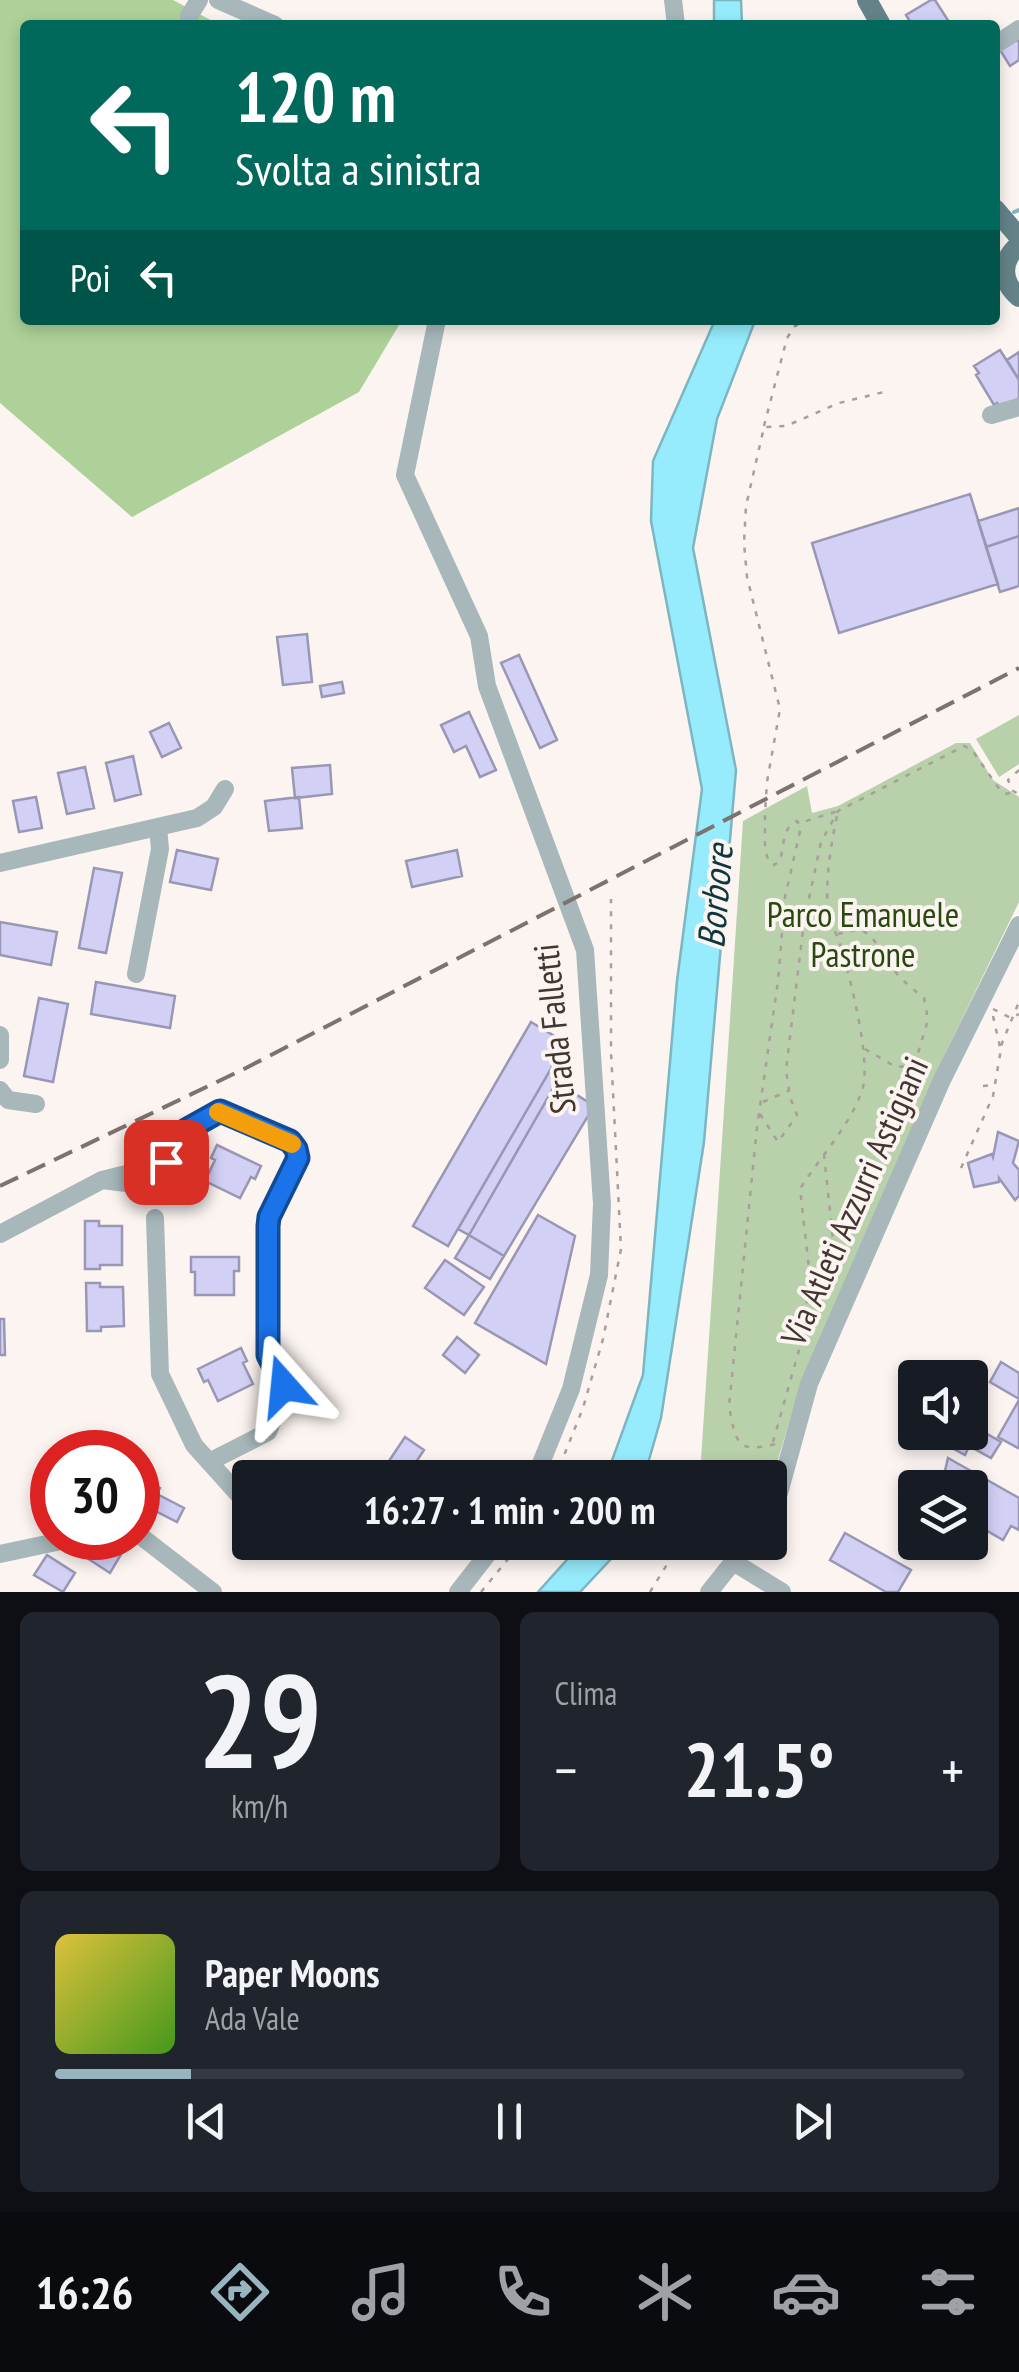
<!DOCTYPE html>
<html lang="it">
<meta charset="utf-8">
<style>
body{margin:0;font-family:"PT Sans Narrow",sans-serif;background:#20242c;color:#f1f3f6;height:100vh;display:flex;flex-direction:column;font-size:38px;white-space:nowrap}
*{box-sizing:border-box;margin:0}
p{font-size:32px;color:#9ea1a6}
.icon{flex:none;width:55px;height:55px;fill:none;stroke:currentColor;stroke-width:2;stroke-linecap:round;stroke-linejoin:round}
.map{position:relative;height:1592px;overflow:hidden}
.sheet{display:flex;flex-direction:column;gap:20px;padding:20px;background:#0d0f14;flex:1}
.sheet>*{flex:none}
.top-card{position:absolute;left:20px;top:20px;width:980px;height:305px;border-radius:10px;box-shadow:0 5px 15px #0003;background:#00695c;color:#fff;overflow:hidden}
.tools{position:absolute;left:898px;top:1360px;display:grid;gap:20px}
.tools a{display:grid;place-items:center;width:90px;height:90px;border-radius:10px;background:#171b24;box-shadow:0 5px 15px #0003;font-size:50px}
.speed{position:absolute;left:30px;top:1430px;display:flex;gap:20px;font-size:50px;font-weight:700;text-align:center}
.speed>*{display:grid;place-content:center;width:130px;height:130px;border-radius:50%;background:#171b24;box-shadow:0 5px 15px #0003;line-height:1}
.speed .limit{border:15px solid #d22;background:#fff;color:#111}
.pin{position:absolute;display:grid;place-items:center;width:85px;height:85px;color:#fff;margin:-42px;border-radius:20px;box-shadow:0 5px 15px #0006}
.me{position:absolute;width:110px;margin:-55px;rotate:342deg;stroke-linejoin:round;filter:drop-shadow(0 0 8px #0008)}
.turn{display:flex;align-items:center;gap:35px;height:210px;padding:0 50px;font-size:45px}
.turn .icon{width:130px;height:130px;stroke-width:2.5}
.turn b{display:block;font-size:70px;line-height:85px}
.then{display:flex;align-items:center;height:95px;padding:0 50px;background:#0003;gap:20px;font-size:38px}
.big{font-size:75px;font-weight:600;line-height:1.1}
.sheet .widget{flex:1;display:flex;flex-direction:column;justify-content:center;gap:15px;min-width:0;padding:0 35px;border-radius:15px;background:#20242c}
.sheet .dial{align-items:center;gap:0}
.dial b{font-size:130px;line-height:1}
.song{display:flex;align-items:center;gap:30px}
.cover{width:120px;height:120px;border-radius:15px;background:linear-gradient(135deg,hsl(50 70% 55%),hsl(100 70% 35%))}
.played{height:10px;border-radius:5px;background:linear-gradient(90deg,#97b4bf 15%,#363941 15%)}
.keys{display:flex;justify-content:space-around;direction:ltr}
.heat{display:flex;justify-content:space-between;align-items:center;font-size:55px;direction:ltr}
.sheet .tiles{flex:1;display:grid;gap:20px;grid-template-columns:1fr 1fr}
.widget:last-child{grid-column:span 2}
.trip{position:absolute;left:232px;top:1460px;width:555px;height:100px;border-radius:10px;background:#171b24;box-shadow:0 5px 15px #0003;font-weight:600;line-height:100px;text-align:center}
.menu{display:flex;height:160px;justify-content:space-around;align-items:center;background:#090b0e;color:#9ea1a6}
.menu .icon{width:70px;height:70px}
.menu .active{color:#97b4bf}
.menu b{font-size:45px;color:#f1f3f6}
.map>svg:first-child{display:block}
</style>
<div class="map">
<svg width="1019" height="1592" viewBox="0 0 1019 1592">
<rect width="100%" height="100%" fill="#fbf4f1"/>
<path fill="#b8d1aa" d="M1019 715V764L999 777 976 739Z
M956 743H970L993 780 1019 797V902L943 1058 800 1385 775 1470 700 1475 743 821 807 786 812 813 838 806Z"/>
<path fill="#add198" d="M0 0H173L220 25H25V320H402L359 392 132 517 0 403Z"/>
<path fill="#96ecfd" stroke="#7db5c0" stroke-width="2.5" d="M714 0H741L742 25H714Z
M715 320 755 321 717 419 693 548 736 770 704 1142 661 1418 644 1477H606L643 1375 677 981 702 789 651 521 653 461Z
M582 1543H626L580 1592H538Z"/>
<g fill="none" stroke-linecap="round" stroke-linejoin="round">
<path stroke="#7db5c0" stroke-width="4" d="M1014 212 1019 210"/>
</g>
<path fill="#d3d0f6" stroke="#9997b4" stroke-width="2.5" d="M931 0H935L951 25H912L906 15Z
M1019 39V60L1010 66 1000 50Z
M1000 350 1019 380V398L1001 409 997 403 994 405 976 375 979 373 974 366Z
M1019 352V380L1007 360Z
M970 494 998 584 839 633 812 543Z
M1019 508V536L986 547 978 521Z
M1019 536V586L1000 592 986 547Z
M307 634 312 682 283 685 277 637Z
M519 655 557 740 540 748 501 663Z
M342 682 344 693 322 697 320 686Z
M469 712 496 770 480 777 466 746 454 752 441 725Z
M169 723 181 748 162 757 150 732Z
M133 756 141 794 115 801 106 763Z
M330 765 332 794 295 798 292 768Z
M85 767 94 808 67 814 58 773Z
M36 797 42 828 19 832 13 801Z
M299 797 302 828 269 831 265 801Z
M177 850 218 859 211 890 170 882Z
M457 850 462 876 412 887 406 861Z
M94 868 122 873 106 953 79 948Z
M0 922 57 932 51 965 0 955Z
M96 982 175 996 170 1028 91 1014Z
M39 998 68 1004 53 1082 24 1076Z
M531 1022 566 1043 448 1246 413 1226Z
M556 1060 566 1066 469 1235 458 1229Z
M557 1082 594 1106 504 1256 469 1235Z
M998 1132 1019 1141 1013 1163 1019 1170V1196L1015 1200 999 1178V1182L974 1187 968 1163 992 1154 993 1157Z
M217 1145 261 1166 255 1179 251 1177 240 1198 205 1181 215 1160 211 1158Z
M538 1215 575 1236 546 1364 475 1323Z
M85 1221H99V1226H122V1265H100V1269H85Z
M469 1235 504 1256 490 1279 455 1258Z
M191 1257H239V1271H234V1295H195V1272H191Z
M445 1260 484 1287 464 1315 425 1288Z
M86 1283H100V1287H123L124 1326 101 1327V1331H87Z
M0 1319H4L5 1355H0Z
M457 1337 479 1355 465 1373 443 1355Z
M241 1348 247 1361 243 1363 253 1384 218 1401 208 1380 204 1382 198 1369Z
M1001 1362 1019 1373V1399L990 1382Z
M1019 1400V1446L1018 1448 998 1437Z
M970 1424 1001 1442 991 1458 969 1446 965 1455 945 1444 947 1432H970Z
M405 1437 424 1450 406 1477 387 1464Z
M948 1458 1019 1498V1530L1011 1526 1003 1540 970 1521V1488H941Z
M138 1476 160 1488 157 1494 184 1508 177 1522 138 1502Z
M845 1533 911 1570 898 1592H886L830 1560Z
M101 1538 123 1551 110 1573 87 1558Z
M47 1555 75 1573 63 1592 34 1575Z"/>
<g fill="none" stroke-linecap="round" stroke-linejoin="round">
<path stroke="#a89e9a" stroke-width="2.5" stroke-dasharray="5 8" stroke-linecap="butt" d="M764 426 787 338 795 326 808 320
M1019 770 1008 780 1013 791 1019 794
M838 934 860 929C876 938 878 947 887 961 897 976 910 987 924 998L928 1020 914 1066 928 1074
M993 1009 1011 1018 1019 1014
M993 1016 1000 1047
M865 1049 896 1067 912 1066
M983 1086 995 1085
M763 1102 788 1091
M760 1114 778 1142 797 1115 790 1097 786 1070 804 922 821 842 838 811 964 746 972 750 1000 790 1007 794 1013 791
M824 1154 833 1240
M961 1168 993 1096 1002 1043 1019 1002
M773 1442 805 1329 809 1268 800 1189C820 1157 849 1127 862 1091 872 1061 850 978 841 947 838 935 829 923 828 911 825 878 831 844 838 811L803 822
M775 1444C736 1454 736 1442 729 1406L757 1127 778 981 785 897 801 827 797 821C782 827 784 847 780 861L774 865 769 862 765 850V813L767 782 780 709 747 577 744 543 746 506 764 427 786 426 839 403 888 391
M555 1478 583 1408 603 1339 621 1249 611 1052V899
M481 1592 522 1542
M650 1592 681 1542"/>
<path stroke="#a7b7ba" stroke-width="18" d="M218 0 275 25
M673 0 676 25
M189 25V16L199 0
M995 45 1019 29
M437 320 405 475 479 636 487 686 585 950 602 1204 599 1275 571 1389 535 1478
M991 415 1019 407
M0 863 197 818 214 807 225 789
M136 974 160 849 158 827
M0 1035V1060
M0 1090 8 1100 36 1104
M176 1154 185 1130 220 1111 290 1141 297 1149 298 1158 269 1217 267 1227 268 1355 285 1392 268 1432 209 1462
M134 1181a14 14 0 1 1 28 0a14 14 0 1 1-28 0Z
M134 1184 102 1180 138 1171
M155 1218 160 1374 194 1445 238 1494
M0 1234 102 1180
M770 1512 779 1493 809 1384 942 1080 1019 925
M138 1534 213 1592
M0 1554 75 1538
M735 1563 782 1592
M458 1592 497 1542
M709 1592 749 1542"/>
<path stroke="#648388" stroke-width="20" d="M867 0 881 25
M995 209 1019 237
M1019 245C1000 261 1001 282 1019 297"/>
<path stroke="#7d726e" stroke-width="4" stroke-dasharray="20 10" stroke-linecap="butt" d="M0 1186 246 1068 1019 668"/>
</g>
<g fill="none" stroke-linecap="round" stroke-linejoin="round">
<g stroke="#114b97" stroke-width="25">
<path id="route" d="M166 1162 176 1154 186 1130 220 1111 290 1141 296 1149 298 1158 269 1217 268 1226V1355L284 1386"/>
</g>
<use href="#route" stroke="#1a73e8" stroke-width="18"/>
<path stroke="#f59e0b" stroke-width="18" d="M218 1112 292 1144"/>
</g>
<g text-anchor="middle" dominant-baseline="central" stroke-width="8" stroke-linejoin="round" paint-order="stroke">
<g font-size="35" fill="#294a0f" stroke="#fbf4f1">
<text x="863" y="914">Parco Emanuele<tspan x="863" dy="40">Pastrone</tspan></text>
</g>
<g font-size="35" fill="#433631" stroke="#fbf4f1">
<text transform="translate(554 1029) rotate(-96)">Strada Falletti</text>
<text transform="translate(854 1201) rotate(-66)">Via Atleti Azzurri Astigiani</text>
</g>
<g font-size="38" font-style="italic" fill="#0d373e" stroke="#fbf4f1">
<text transform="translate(714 896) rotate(-85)">Borbore</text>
</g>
</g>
</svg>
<div class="tools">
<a><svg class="icon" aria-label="sound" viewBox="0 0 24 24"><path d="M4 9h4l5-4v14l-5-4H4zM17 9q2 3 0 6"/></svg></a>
<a><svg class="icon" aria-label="layers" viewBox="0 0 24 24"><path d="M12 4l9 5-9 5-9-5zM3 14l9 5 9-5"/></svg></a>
</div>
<div class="speed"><div class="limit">30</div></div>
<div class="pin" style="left:166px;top:1162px;background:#d93025"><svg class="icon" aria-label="arrive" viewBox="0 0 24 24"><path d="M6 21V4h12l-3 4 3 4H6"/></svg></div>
<svg class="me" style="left:284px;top:1386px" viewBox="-20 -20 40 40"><path d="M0-17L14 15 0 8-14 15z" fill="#1a73e8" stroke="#fff" stroke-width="4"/></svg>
<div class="trip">16:27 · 1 min · 200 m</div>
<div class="top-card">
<div class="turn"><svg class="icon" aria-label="left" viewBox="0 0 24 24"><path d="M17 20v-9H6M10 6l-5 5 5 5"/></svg><div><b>120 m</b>Svolta a sinistra</div></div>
<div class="then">Poi<svg class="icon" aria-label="left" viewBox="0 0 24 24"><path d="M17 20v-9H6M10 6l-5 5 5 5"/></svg></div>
</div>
</div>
<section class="sheet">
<div class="tiles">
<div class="widget dial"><b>29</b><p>km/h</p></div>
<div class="widget"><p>Clima</p>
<div class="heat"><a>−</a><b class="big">21.5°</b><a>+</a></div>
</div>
<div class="widget">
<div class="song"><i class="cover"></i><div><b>Paper Moons</b><p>Ada Vale</p></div></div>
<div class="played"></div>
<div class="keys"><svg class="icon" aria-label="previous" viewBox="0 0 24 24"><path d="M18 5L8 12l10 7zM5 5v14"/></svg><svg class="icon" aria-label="pause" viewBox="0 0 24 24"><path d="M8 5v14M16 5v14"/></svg><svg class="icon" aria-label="next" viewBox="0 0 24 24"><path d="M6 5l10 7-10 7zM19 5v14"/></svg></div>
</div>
</div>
</section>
<nav class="menu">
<b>16:26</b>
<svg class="icon active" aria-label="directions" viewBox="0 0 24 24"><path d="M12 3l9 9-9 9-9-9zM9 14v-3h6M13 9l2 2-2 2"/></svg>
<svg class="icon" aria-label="music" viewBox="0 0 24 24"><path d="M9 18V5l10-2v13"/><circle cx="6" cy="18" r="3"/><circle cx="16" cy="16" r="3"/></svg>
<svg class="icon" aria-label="phone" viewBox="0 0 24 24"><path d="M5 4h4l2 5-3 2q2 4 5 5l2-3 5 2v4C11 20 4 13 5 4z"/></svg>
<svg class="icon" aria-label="climate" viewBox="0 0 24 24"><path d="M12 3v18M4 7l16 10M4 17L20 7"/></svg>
<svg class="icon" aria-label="car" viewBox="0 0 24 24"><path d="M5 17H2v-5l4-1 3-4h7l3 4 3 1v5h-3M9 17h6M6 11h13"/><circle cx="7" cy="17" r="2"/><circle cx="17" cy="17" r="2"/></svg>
<svg class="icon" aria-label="filters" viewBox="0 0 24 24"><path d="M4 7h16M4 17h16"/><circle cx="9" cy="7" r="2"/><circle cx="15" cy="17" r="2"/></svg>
</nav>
